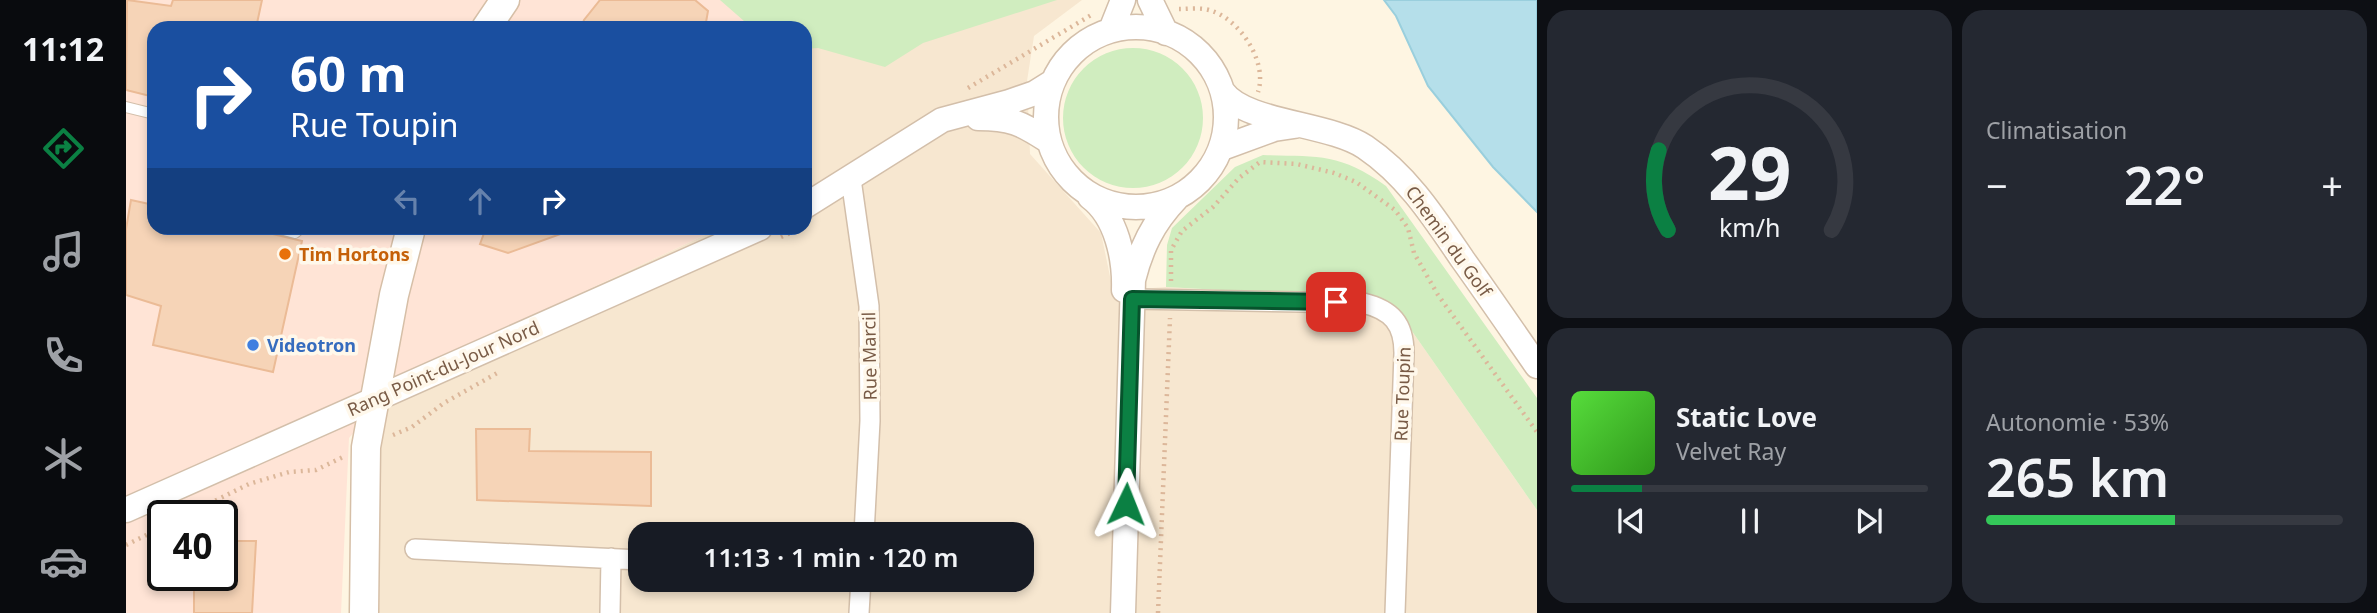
<!DOCTYPE html>
<html lang="fr">
<meta charset="utf-8">
<style>
body{margin:0;font-family:"Noto Sans",sans-serif;background:#242831;color:#f1f3f6;height:100vh;display:flex;flex-direction:column;font-size:26px;white-space:nowrap}
*{box-sizing:border-box;margin:0}
p{font-size:23px;color:#9ea1a6}
.icon{flex:none;width:38px;height:38px;fill:none;stroke:currentColor;stroke-width:2;stroke-linecap:round;stroke-linejoin:round}
.map{position:relative;flex:1;overflow:hidden}
.side{display:flex;flex-direction:column;gap:10px;padding:10px;background:#0d0f14;width:840px}
.side>*{flex:none}
.hud{position:absolute;left:21px;top:21px;width:665px;height:214px;border-radius:21px;box-shadow:0 4px 10px #0003;background:#1a4fa0;color:#fff;overflow:hidden}
.speed{position:absolute;left:21px;top:500px;display:flex;gap:14px;font-size:35px;font-weight:700;text-align:center}
.speed>*{display:grid;place-content:center;width:91px;height:91px;border-radius:50%;background:#171b24;box-shadow:0 4px 10px #0003;line-height:1}
.speed .limit{border:4px solid #111;border-radius:10px;background:#fff;color:#111}
.pin{position:absolute;display:grid;place-items:center;width:60px;height:60px;color:#fff;margin:-30px;border-radius:14px;box-shadow:0 4px 10px #0006}
.me{position:absolute;width:77px;margin:-38px;rotate:2deg;stroke-linejoin:round;filter:drop-shadow(0 0 5px #0008)}
.turn{display:flex;align-items:center;gap:24px;height:147px;padding:0 28px;font-size:32px}
.turn .icon{width:91px;height:91px;stroke-width:2.5}
.turn b{display:block;font-size:49px;line-height:60px}
.lanes{display:flex;align-items:center;height:66px;padding:0 28px;background:#0003;justify-content:center;gap:35px;direction:ltr}
.lanes .off{opacity:.35}
.big{font-size:52px;font-weight:600;line-height:1.1}
.side .tile{flex:1;display:flex;flex-direction:column;justify-content:center;gap:10px;min-width:0;padding:0 24px;border-radius:21px;background:#242831}
.side .dial{align-items:center;gap:0}
.dial svg{height:182px;overflow:visible;fill:none;stroke:#363941;stroke-width:7;stroke-linecap:round;text-anchor:middle}
.dial text{fill:#f1f3f6;stroke:none}
.song{display:flex;align-items:center;gap:21px}
.cover{width:84px;height:84px;border-radius:10px;background:linear-gradient(135deg,hsl(110 70% 55%),hsl(110 70% 35%))}
.played{height:7px;border-radius:4px;background:linear-gradient(90deg,#0b8043 20%,#363941 20%)}
.keys{display:flex;justify-content:space-around;direction:ltr}
.heat{display:flex;justify-content:space-between;align-items:center;font-size:38px;direction:ltr}
.charge{height:10px;border-radius:5px;background:linear-gradient(90deg,#34c759 53%,#363941 0)}
.side .tiles{flex:1;display:grid;gap:10px;grid-template-columns:repeat(2,1fr)}
.trip{position:absolute;left:502px;top:522px;width:406px;height:70px;border-radius:21px;background:#171b24;box-shadow:0 4px 10px #0003;font-weight:600;line-height:70px;text-align:center}
main{display:flex;flex:1;min-height:0}
.dock{display:flex;flex-direction:column;width:126px;justify-content:space-around;align-items:center;background:#090b0e;color:#9ea1a6}
.dock .icon{width:49px;height:49px}
.dock .current{color:#0b8043}
.dock b{font-size:32px;color:#f1f3f6}
.map>svg:first-child{display:block}
</style>
<main>
<nav class="dock">
<b>11:12</b>
<svg class="icon current" aria-label="directions" viewBox="0 0 24 24"><path d="M12 3l9 9-9 9-9-9zM9 14v-3h6M13 9l2 2-2 2"/></svg>
<svg class="icon" aria-label="music" viewBox="0 0 24 24"><path d="M9 18V5l10-2v13"/><circle cx="6" cy="18" r="3"/><circle cx="16" cy="16" r="3"/></svg>
<svg class="icon" aria-label="phone" viewBox="0 0 24 24"><path d="M5 4h4l2 5-3 2q2 4 5 5l2-3 5 2v4C11 20 4 13 5 4z"/></svg>
<svg class="icon" aria-label="climate" viewBox="0 0 24 24"><path d="M12 3v18M4 7l16 10M4 17L20 7"/></svg>
<svg class="icon" aria-label="car" viewBox="0 0 24 24"><path d="M5 17H2v-5l4-1 3-4h7l3 4 3 1v5h-3M9 17h6M6 11h13"/><circle cx="7" cy="17" r="2"/><circle cx="17" cy="17" r="2"/></svg>
</nav>
<div class="map">
<svg width="1411" height="613" viewBox="0 0 1411 613">
<rect width="100%" height="100%" fill="#fef5e2"/>
<path fill="#f7e7d0" fill-rule="evenodd" d="M771 0H956L908 36 901 81 904 154 975 233 987 291 1040 287 1248 298 1274 314 1411 510V613H235L247 439 279 375 594 228H679V61L686 32ZM514 534H896V579H514Z"/>
<path fill="#ffe4d6" fill-rule="evenodd" d="M0 0H640L686 32 679 61V28H28V228H594L279 375 223 438 215 613H0ZM37 516H96V576H37Z"/>
<path fill="#d0edbf" d="M594 0H931L797 43 759 67 692 48 679 49V28H626Z
M937 118a70 70 0 1 1 140 0a70 70 0 1 1-140 0Z
M1137 155C1191 157 1213 152 1260 186L1411 398V510L1274 314 1247 298 1040 287 1041 245 1046 228 1109 167Z"/>
<path fill="#b5dfea" stroke="#9acfdd" stroke-width="2" d="M1258 0H1411V212L1367 167 1302 86 1270 16Z"/>
<path fill="#f6d4b7" stroke="#ebbb96" stroke-width="2" d="M1 0 45 6 47 0H136L130 28H28V97L0 90Z
M474 0H569L582 11 579 28H455L458 20Z
M5 200 28 205V228H122L176 241 147 372 27 345 35 306 0 295V229Z
M360 228H451L382 253 354 244Z
M350 429H404L403 451 525 452V506L351 500Z
M96 541H130L126 613H68V576H96Z"/>
<g fill="none" stroke-linecap="round" stroke-linejoin="round">
<g stroke="#d3bfaa" stroke-width="12">
<path id="service" d="M0 107 28 114
M150 228 169 233 175 228"/>
</g>
<g stroke="#d3bfaa" stroke-width="22">
<path id="minor" d="M725 179 743 306 744 421 738 534
M1006 299 1237 303C1266 310 1278 324 1278 353L1269 613
M289 549 514 560
M484 613 485 558
M733 613 735 579"/>
</g>
<g stroke="#d3bfaa" stroke-width="27">
<path id="tertiary" d="M1024 0 1040 33
M920 117a90 90 0 1 1 180 0a90 90 0 1 1-180 0Z
M985 30 997 0
M1097 92C1119 123 1203 123 1239 147 1282 176 1309 219 1337 260 1362 295 1386 330 1411 366
M852 118C885 118 895 123 921 140
M1096 148 1148 129 1168 126
M964 197C991 217 999 259 998 290
M679 206 816 120 883 102 909 93 925 83
M0 510 634 228
M997 613 1007 280C1015 248 1027 223 1050 199"/>
</g>
<g stroke="#d6bfa7" stroke-width="31">
<path id="secondary" d="M360 28 379 0
M238 613 240 447 268 295 285 228"/>
</g>
<path stroke="#dcb79a" stroke-width="4.5" stroke-dasharray="2 5" stroke-linecap="butt" d="M1053 9C1063 9 1076 7 1086 11 1114 20 1142 62 1132 92
M842 88 967 14
M655 237 676 228
M1045 281V250L1056 231 1087 207 1113 178 1134 162 1171 164 1208 173 1230 182 1269 210 1282 228 1288 253 1312 295 1411 432
M267 435 286 427 318 403 373 372
M58 516 123 484 163 472 190 470 217 457
M0 545 37 527
M1032 613 1044 318"/>
<use href="#service" stroke="#fff" stroke-width="10"/>
<use href="#minor" stroke="#fff" stroke-width="19"/>
<use href="#tertiary" stroke="#fff" stroke-width="24"/>
<use href="#secondary" stroke="#fff" stroke-width="28"/>
</g>
<g fill="none" stroke-linecap="round" stroke-linejoin="round">
<g stroke="#07532c" stroke-width="18">
<path id="route" d="M1000 504 1006 299 1210 302"/>
</g>
<use href="#route" stroke="#0b8043" stroke-width="12"/>
</g>
<circle fill="#e8710a" stroke="#fff8eb" stroke-width="2.5" cx="159" cy="254" r="7"/>
<circle fill="#3f7fe0" stroke="#fff8eb" stroke-width="2.5" cx="127" cy="345" r="7"/>
<g text-anchor="middle" dominant-baseline="central" stroke-width="7" stroke-linejoin="round" paint-order="stroke">
<g font-size="18" fill="#795b46" stroke="#fff8eb">
<text transform="translate(1323 241) rotate(54)">Chemin du Golf</text>
<text transform="translate(743 356) rotate(-91)">Rue Marcil</text>
<text transform="translate(317 368) rotate(-24)">Rang Point-du-Jour Nord</text>
<text transform="translate(1276 394) rotate(-88)">Rue Toupin</text>
</g>
<g font-size="18" font-weight="bold" fill="#c56008" stroke="#fff8eb" text-anchor="start">
<text x="173" y="254">Tim Hortons</text>
</g>
<g font-size="18" font-weight="bold" fill="#366cbe" stroke="#fff8eb" text-anchor="start">
<text x="141" y="345">Videotron</text>
</g>
</g>
</svg>
<div class="speed"><div class="limit">40</div></div>
<div class="pin" style="left:1210px;top:302px;background:#d93025"><svg class="icon" aria-label="arrive" viewBox="0 0 24 24"><path d="M6 21V4h12l-3 4 3 4H6"/></svg></div>
<svg class="me" style="left:1000px;top:504px" viewBox="-20 -20 40 40"><path d="M0-17L14 15 0 8-14 15z" fill="#0b8043" stroke="#fff" stroke-width="4"/></svg>
<div class="trip">11:13 · 1 min · 120 m</div>
<div class="hud">
<div class="turn"><svg class="icon" aria-label="right" viewBox="0 0 24 24"><path d="M7 20v-9h11M14 6l5 5-5 5"/></svg><div><b>60 m</b>Rue Toupin</div></div>
<div class="lanes"><svg class="icon off" aria-label="left" viewBox="0 0 24 24"><path d="M17 20v-9H6M10 6l-5 5 5 5"/></svg><svg class="icon off" aria-label="ahead" viewBox="0 0 24 24"><path d="M12 20V5M6 11l6-6 6 6"/></svg><svg class="icon" aria-label="right" viewBox="0 0 24 24"><path d="M7 20v-9h11M14 6l5 5-5 5"/></svg></div>
</div>
</div>
<section class="side">
<div class="tiles">
<div class="tile dial"><svg viewBox="0 0 100 80">
<path d="M14 69A42 42 0 1 1 86 69"/>
<path d="M14 69A42 42 0 0 1 10 34" stroke="#0b8043"/>
<text x="50" y="56" font-size="32" font-weight="700">29</text>
<text x="50" y="72" font-size="11">km/h</text>
</svg></div>
<div class="tile"><p>Climatisation</p>
<div class="heat"><a>−</a><b class="big">22°</b><a>+</a></div>
</div>
<div class="tile">
<div class="song"><i class="cover"></i><div><b>Static Love</b><p>Velvet Ray</p></div></div>
<div class="played"></div>
<div class="keys"><svg class="icon" aria-label="previous" viewBox="0 0 24 24"><path d="M18 5L8 12l10 7zM5 5v14"/></svg><svg class="icon" aria-label="pause" viewBox="0 0 24 24"><path d="M8 5v14M16 5v14"/></svg><svg class="icon" aria-label="next" viewBox="0 0 24 24"><path d="M6 5l10 7-10 7zM19 5v14"/></svg></div>
</div>
<div class="tile"><p>Autonomie · 53%</p><b class="big">265 km</b><div class="charge"></div></div>
</div>
</section>
</main>
